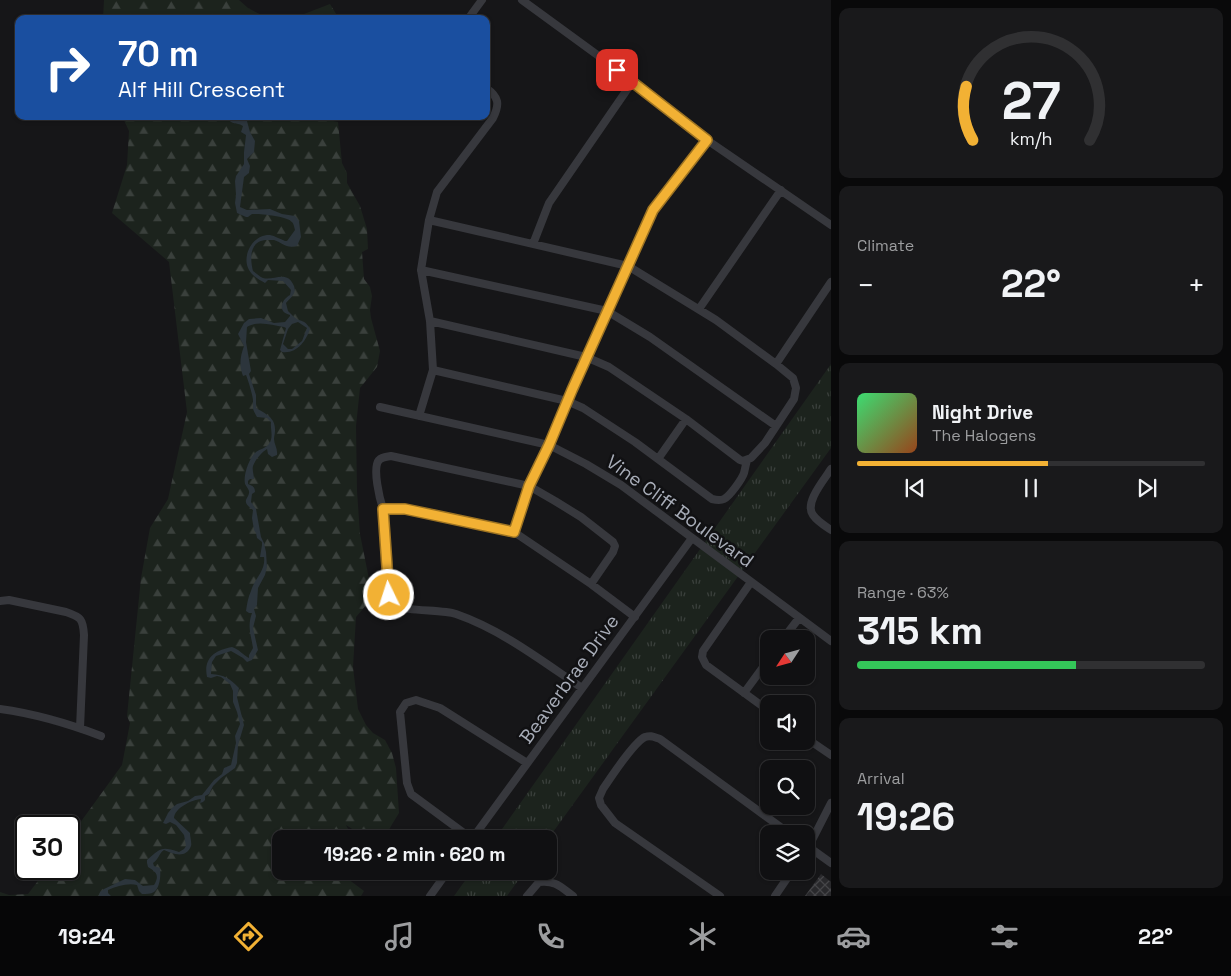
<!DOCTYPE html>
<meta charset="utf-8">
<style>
body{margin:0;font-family:"Space Grotesk",sans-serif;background:#19191b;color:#f1f3f6;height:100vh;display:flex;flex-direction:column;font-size:19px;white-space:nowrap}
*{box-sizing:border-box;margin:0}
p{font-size:16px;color:#9c9d9f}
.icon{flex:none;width:28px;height:28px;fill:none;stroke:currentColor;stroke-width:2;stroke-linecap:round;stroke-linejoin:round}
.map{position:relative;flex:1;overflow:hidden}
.panel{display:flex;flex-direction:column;gap:8px;padding:8px;background:#09090a;width:400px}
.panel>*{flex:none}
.banner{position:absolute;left:15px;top:15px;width:475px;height:105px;border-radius:10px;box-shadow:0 1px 4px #0004,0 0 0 1px #303032;background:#1a4fa0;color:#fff;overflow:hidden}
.needle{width:32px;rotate:234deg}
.buttons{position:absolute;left:760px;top:630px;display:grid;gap:10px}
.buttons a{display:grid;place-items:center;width:55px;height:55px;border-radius:10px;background:#101012;box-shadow:0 1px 4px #0004,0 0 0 1px #303032;font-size:25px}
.speed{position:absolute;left:15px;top:815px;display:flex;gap:10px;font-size:25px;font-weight:700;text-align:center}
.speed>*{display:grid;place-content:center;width:65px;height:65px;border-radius:50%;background:#101012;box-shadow:0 1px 4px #0004,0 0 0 1px #303032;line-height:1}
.speed .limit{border:2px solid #111;border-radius:8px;background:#fff;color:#111}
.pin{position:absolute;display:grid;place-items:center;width:42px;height:42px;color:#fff;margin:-21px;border-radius:10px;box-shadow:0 2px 8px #0006}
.me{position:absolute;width:55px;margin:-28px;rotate:356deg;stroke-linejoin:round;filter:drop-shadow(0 0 4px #0008)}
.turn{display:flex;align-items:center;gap:18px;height:105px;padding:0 20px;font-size:22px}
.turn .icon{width:65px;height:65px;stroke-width:2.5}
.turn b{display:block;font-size:35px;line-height:42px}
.big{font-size:38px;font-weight:800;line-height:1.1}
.panel .tile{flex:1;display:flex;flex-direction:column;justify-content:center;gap:8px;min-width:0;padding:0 18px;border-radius:10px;background:#19191b}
.panel .dial{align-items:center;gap:0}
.dial svg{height:130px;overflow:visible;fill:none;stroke:#303032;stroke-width:7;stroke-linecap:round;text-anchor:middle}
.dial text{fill:#f1f3f6;stroke:none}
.song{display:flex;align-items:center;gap:15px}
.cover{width:60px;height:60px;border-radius:8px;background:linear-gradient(135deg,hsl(140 70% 55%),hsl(20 70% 35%))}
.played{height:5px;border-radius:2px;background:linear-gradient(90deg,#f2b134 55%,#303032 55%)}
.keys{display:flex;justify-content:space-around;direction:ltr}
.heat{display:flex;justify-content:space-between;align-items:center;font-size:28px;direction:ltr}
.charge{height:8px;border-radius:4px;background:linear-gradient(90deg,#34c759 63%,#303032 0)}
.trip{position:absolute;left:272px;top:830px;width:285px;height:50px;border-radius:10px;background:#101012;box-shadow:0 1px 4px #0004,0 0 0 1px #303032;font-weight:800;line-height:50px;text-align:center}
.tabs{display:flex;height:80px;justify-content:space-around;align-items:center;background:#060607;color:#9c9d9f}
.tabs .icon{width:35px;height:35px}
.tabs .active{color:#f2b134}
.tabs b{font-size:22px;color:#f1f3f6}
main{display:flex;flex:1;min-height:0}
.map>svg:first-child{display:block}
</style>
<main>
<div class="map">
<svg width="831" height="896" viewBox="0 0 831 896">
<defs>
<pattern id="grass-tufts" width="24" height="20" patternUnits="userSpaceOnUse" patternTransform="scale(1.25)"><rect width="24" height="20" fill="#1c231d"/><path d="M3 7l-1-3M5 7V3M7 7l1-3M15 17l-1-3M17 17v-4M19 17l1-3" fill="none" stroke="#3a403c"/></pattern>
<pattern id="forest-firs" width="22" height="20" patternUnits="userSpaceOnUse" patternTransform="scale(1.25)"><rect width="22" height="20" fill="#1c231d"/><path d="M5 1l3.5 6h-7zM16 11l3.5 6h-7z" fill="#3a403c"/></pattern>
<pattern id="building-cross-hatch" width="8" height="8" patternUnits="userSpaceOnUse" patternTransform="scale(1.25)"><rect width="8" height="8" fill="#29292c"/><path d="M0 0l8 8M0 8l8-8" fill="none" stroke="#454548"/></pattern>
</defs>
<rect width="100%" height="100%" fill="#161618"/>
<path fill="url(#grass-tufts)" d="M831 364V448L548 839H495Z
M472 871H525L507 896H454Z"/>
<path fill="url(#forest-firs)" d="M104 0H239L248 8 269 19H103Z
M330 4 338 17 337 19H291Z
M122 116H327L328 120 338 122 342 163 347 173V183L360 206 367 229 368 249 362 252 364 279 370 287 372 296 370 310 371 318 380 351 377 367 360 388 356 426 357 491 360 534 372 594 368 603 356 617 353 667 358 709 366 725 373 733 385 740 392 753 396 768 399 813 383 839H368L346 825 353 839H281V871H346L344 876 364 891 361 896H0V892L9 895 28 894 47 869H69V838L122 765 130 723 127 716 141 578 150 528 168 499 187 412 169 262 112 213 127 165 129 131Z"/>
<path fill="#2c353c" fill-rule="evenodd" d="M225 116H238L247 121 250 132 255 141 254 152 247 159 250 166 249 173 244 177 240 207 247 210 270 209 282 214 295 216 299 221 301 237 297 246C286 249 283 243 274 240 273 240 268 240 266 240 249 241 250 259 253 271 256 273 260 277 263 278 274 281 287 269 294 286 297 294 290 298 286 303L288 311C290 313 292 315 294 317 301 323 304 318 310 329 306 341 297 354 282 352L280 350 286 328 284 327C271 325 258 320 247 327L246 342 251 371 249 374 256 395V408C266 414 276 418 275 431 275 434 274 436 274 439 274 444 278 449 277 455L272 457 268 454 267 449C262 452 255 460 253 466 252 470 254 475 254 479H250L248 481V484C253 486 255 487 255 492L252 494 251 502 256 509 261 537 264 543 266 552 267 567 265 575 258 588 257 605 254 609 256 616 253 628 258 650 252 660 247 662 243 658 231 651 216 656 212 662 211 674C225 675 229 678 239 688L237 697 244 725 238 745 237 763 235 768 221 778 213 786 209 794 205 796V800L203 802 200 803 201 799C191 800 175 808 174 818L190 833C190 837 192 843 191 846 186 859 173 854 164 850 159 853 159 859 153 863L154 866 160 868C161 875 160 888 154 892 151 894 146 894 142 894L139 891 137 885C128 883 117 886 108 890V893L111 896H99L100 892 104 889 125 879 135 880 143 886 154 885C160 875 156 872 148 867L147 863V860C161 848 161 846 179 852L184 849 186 846 184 835 176 825 170 822 166 824 163 823 168 813 172 808 177 804 188 801 195 796 202 795 214 780 222 774 224 768 231 765 236 743 235 736 240 724 237 712 233 702V691L230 684 221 677 217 676 211 678 207 677C203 658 215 650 232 647 239 649 243 655 249 658V655L253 648C251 634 247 627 252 613H249L246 611C247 604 248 597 251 591 254 579 266 571 264 557H260L262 545V542L257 538 256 533 254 530 252 518 253 510C239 500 250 499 249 491 248 488 246 486 245 484 243 475 249 458 256 452 260 449 266 448 269 444 274 437 270 429 271 422L267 418 257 417C252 408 253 410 253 401 253 396 248 380 246 375L243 376C239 365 240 357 244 346L238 334 244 323 249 319 261 318 274 323 285 322 290 316V315C277 312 281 300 290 295L291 290 283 281 268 280 265 283C260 280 252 276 249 270 241 256 253 234 270 235 275 236 280 239 285 241H287L295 230C294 227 294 224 292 222 287 216 260 214 252 214L248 217H246L237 213 235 203 236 195 235 181 236 176 244 164V152L246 135 241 132 243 126C235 121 234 127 225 116ZM298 322 307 328 302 341 292 349H288L283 344 288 329 292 324Z"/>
<path fill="url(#building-cross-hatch)" d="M821 874 831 882V896H805Z"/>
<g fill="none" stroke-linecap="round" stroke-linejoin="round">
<path stroke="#37383d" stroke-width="8" d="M522 0 633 81 707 140 831 225
M468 19 482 0
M429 220 628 266 716 320 776 364 793 378 796 388 794 399 765 443 751 458 743 461 740 460 686 419 609 367 586 357 430 321
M533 244 549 203 633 81
M421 270 607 311 650 337 776 426
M699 309 781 190
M776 364 831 282
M433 370 567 401 583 408 635 442 712 499C716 500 720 501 724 499 730 496 742 479 744 473 745 469 746 464 747 460
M380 407 549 445 586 464 621 485 831 641
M419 416 433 370 430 321 421 270 429 220 437 192 493 118C500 104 499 97 486 88
M658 459 686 419
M831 469C824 480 804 503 813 515 817 521 825 526 831 530
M383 509H405L514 532 591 584 635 617
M514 532 529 486 549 445 567 401 609 306 653 210 707 140
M751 582 703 651 702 657 706 665 769 711
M0 601 9 600 66 612C81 617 83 619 84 635L80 728
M783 639 799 618
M582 688C542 661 502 630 456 614 442 609 406 612 395 605 392 602 391 599 389 595L383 509C380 500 372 468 379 460 382 457 386 457 391 456L529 486 555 501 581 517 613 542 615 546 613 552 591 584
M744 693 769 659
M0 709C37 714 67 723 101 736
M806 738 831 755
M472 839 692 538
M472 839 411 794 407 783 400 712 406 703 416 700 440 708 527 763
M806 845 831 863
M806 852 831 803
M430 896 448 871
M527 896 539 882C555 880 561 887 573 896
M720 896 615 823 601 805 599 798 603 789C611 777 634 742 645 737 651 735 654 737 660 739L790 834
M775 896 792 871"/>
</g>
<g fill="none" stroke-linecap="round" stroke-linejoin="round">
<g stroke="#9d7322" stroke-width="12">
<path id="route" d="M389 595 383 509H405L514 532 529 486 549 445 572 390 653 210 707 140 617 70"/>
</g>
<use href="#route" stroke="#f2b134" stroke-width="9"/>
</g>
<g text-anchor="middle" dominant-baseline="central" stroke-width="5" stroke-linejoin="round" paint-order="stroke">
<g font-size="19" fill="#a8adb8" stroke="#111113">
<text transform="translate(680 511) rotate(36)">Vine Cliff Boulevard</text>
<text transform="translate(569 679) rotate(-54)">Beaverbrae Drive</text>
</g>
</g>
</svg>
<div class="buttons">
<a><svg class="needle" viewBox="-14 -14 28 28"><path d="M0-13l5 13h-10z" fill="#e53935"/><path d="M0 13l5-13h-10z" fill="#9c9d9f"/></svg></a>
<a><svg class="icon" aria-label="sound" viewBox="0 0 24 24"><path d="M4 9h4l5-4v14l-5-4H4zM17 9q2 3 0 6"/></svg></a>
<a><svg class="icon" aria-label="search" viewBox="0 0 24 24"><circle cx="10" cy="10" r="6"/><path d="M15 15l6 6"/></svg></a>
<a><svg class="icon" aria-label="layers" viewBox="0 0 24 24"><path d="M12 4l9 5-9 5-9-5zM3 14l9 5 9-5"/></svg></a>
</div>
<div class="speed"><div class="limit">30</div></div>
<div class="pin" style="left:617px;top:70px;background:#d93025"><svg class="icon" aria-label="arrive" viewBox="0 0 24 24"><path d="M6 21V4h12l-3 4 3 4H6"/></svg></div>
<svg class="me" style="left:389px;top:595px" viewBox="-20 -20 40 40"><circle r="17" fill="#f2b134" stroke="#fff" stroke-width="3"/><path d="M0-11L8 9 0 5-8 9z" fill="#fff"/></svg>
<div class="trip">19:26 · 2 min · 620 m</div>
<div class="banner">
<div class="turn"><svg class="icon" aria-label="right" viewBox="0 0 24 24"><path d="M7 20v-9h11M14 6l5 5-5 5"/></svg><div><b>70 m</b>Alf Hill Crescent</div></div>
</div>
</div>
<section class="panel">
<div class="tile dial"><svg viewBox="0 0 100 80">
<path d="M14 69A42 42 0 1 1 86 69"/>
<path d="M14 69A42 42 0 0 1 10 36" stroke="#f2b134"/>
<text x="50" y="56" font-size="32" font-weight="700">27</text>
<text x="50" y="72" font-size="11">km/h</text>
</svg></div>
<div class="tile"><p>Climate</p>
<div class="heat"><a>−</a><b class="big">22°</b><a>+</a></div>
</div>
<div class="tile">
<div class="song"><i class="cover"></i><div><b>Night Drive</b><p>The Halogens</p></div></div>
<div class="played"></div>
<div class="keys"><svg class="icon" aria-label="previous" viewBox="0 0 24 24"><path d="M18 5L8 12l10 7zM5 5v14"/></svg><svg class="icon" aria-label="pause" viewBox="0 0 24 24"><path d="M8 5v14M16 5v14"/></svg><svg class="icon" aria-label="next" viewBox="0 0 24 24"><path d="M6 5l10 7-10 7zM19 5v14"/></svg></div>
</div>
<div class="tile"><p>Range · 63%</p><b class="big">315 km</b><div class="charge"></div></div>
<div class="tile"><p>Arrival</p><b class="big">19:26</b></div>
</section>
</main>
<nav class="tabs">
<b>19:24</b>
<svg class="icon active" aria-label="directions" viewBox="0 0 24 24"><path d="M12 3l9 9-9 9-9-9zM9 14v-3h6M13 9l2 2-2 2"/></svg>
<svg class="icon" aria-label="music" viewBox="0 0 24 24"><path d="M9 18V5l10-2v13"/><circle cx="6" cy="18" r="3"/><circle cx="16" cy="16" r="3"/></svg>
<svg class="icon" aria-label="phone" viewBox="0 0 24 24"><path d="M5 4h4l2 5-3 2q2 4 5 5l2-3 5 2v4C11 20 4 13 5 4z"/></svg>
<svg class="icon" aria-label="climate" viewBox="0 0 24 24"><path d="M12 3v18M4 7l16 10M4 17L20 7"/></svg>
<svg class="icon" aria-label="car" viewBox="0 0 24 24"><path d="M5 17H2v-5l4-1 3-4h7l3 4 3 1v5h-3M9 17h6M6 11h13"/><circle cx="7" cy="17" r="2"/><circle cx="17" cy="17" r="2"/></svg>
<svg class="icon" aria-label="filters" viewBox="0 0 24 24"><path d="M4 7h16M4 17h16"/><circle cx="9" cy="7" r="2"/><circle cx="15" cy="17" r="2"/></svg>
<b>22°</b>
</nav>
